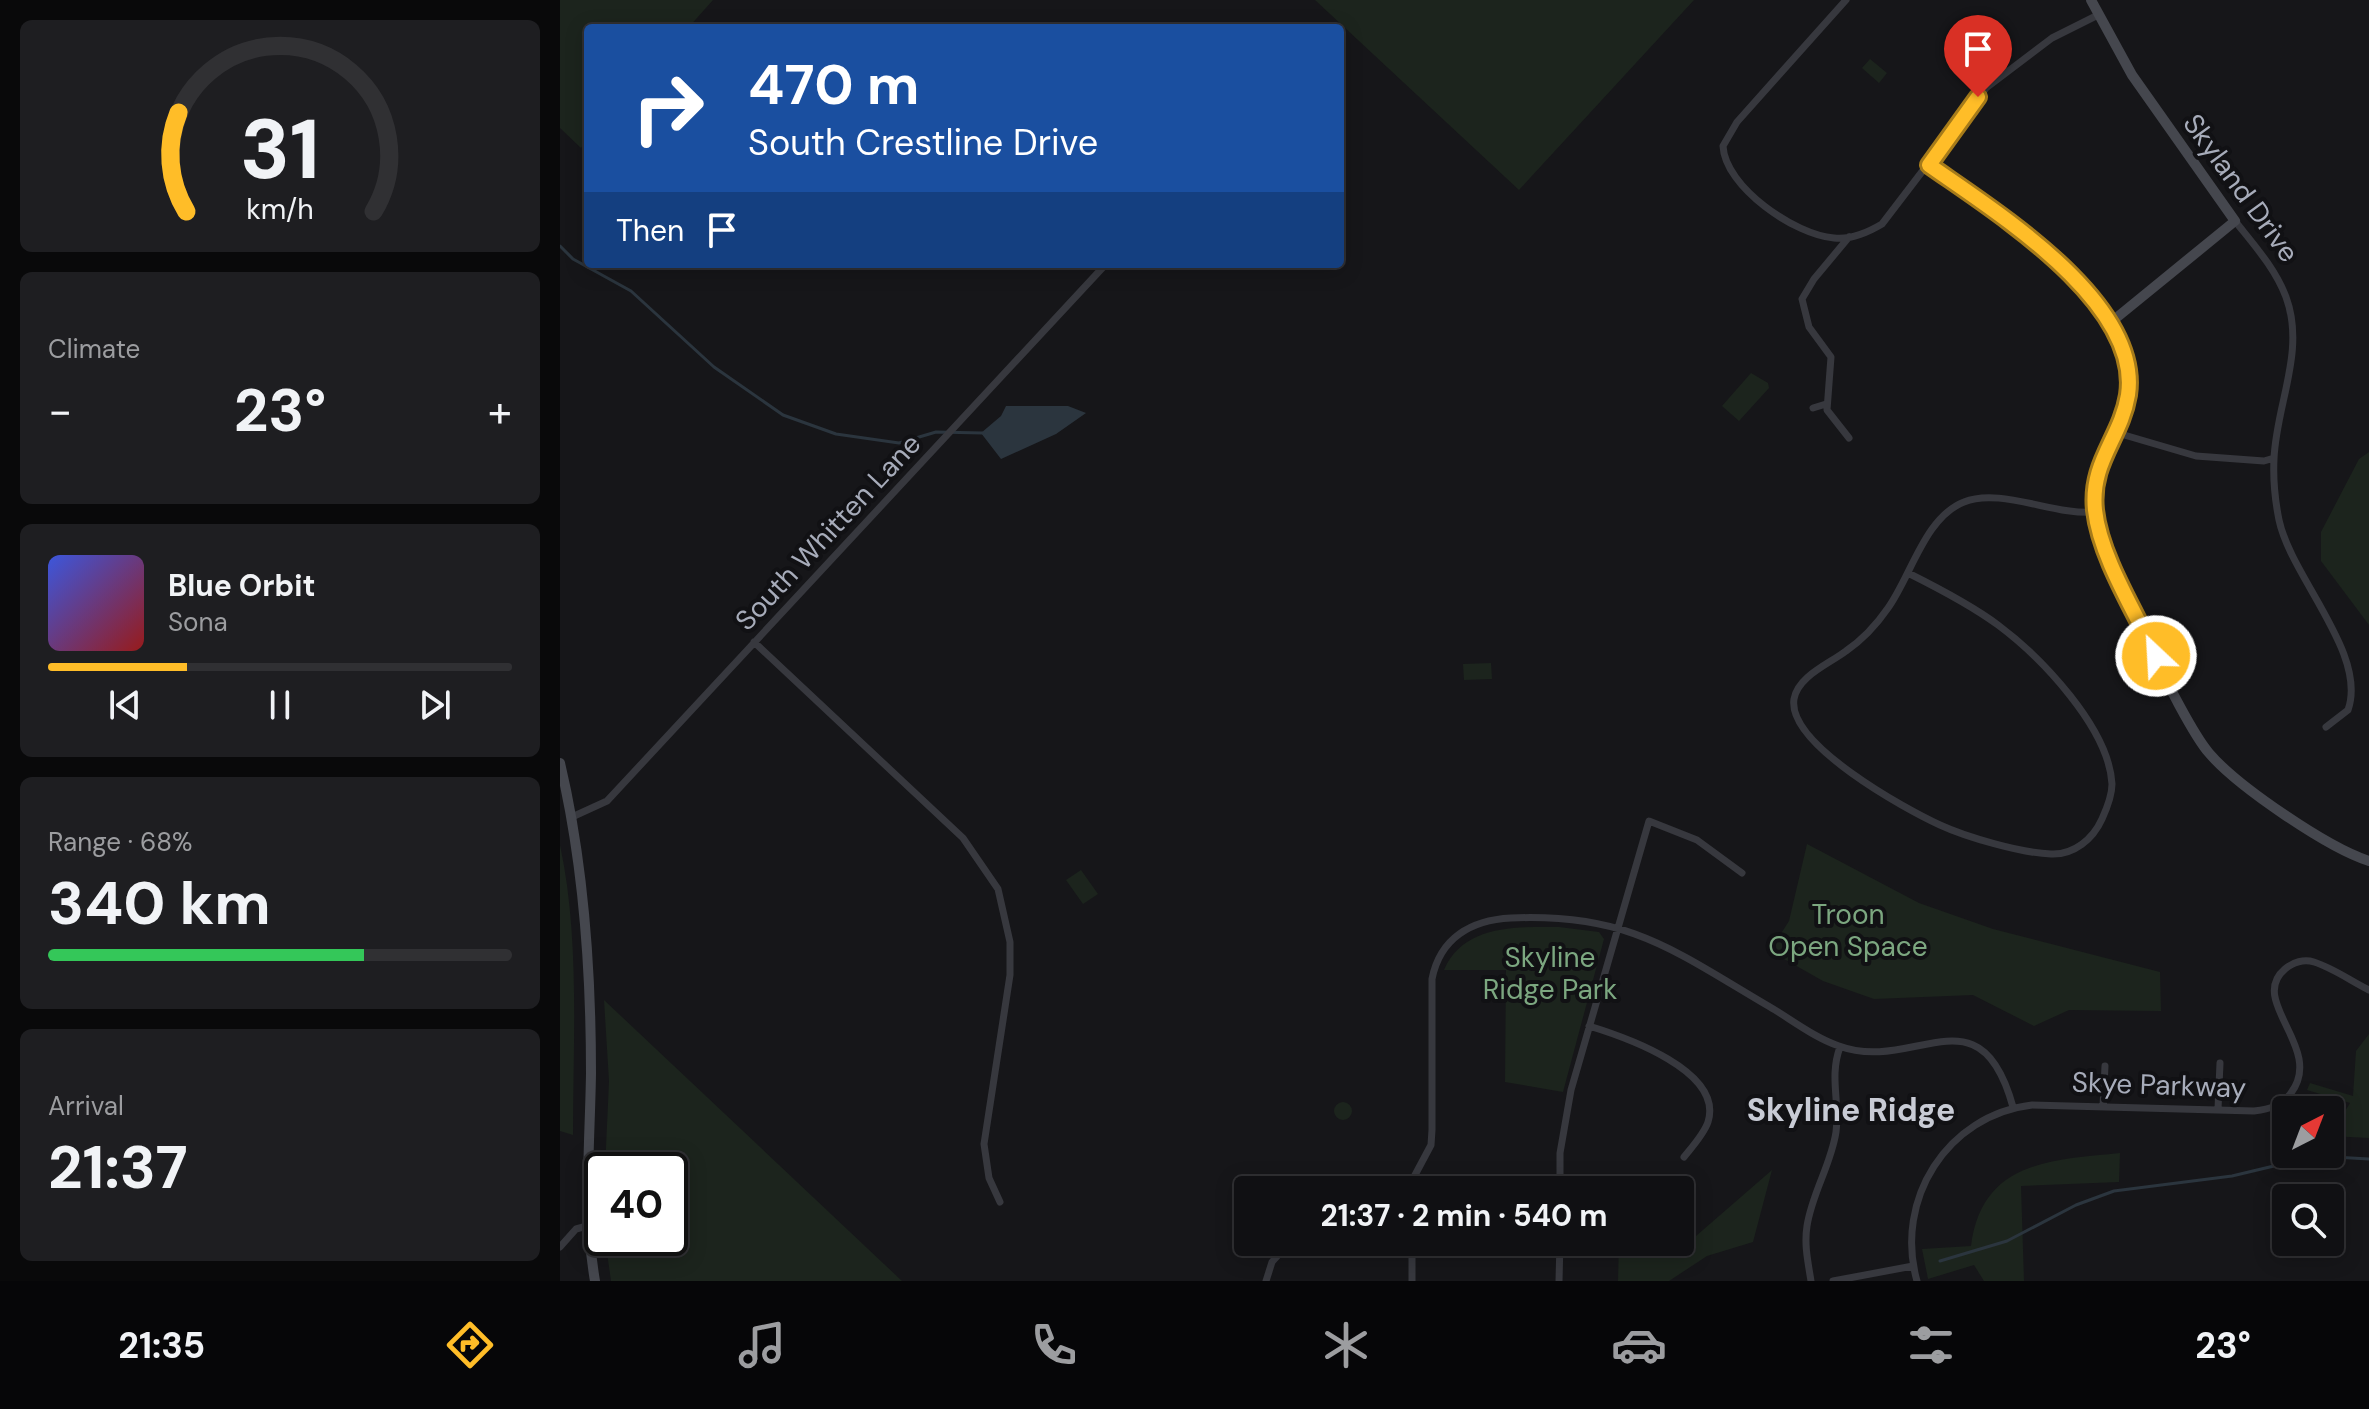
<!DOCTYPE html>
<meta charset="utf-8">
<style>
body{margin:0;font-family:"DM Sans",sans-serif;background:#1e1e21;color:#f1f3f6;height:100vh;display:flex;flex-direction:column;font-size:30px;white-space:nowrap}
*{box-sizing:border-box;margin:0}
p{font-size:26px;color:#9c9da0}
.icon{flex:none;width:44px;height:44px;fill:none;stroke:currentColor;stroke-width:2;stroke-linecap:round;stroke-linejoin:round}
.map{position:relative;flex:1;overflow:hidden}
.details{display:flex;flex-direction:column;gap:20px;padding:20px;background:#09090a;width:560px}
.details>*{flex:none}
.banner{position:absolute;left:24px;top:24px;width:760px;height:244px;border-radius:8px;box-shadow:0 4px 20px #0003,0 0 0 2px #303033;background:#1a4fa0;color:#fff;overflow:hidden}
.needle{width:52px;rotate:42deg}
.controls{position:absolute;left:1712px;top:1096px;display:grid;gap:16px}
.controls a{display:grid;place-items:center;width:72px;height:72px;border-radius:8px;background:#101013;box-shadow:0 4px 20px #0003,0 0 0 2px #303033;font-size:40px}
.speed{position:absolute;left:24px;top:1152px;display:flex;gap:16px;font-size:40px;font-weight:700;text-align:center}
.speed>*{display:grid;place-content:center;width:104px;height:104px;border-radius:50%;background:#101013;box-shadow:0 4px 20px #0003,0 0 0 2px #303033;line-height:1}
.speed .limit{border:4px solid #111;border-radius:12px;background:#fff;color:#111}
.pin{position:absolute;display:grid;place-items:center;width:68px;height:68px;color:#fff;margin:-82px -34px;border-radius:50% 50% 50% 0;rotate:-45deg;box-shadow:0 0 8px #0007}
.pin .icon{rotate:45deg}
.me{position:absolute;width:88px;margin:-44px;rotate:335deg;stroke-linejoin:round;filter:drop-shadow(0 0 6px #0008)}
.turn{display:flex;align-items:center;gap:28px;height:168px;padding:0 32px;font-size:36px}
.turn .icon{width:104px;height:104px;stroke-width:2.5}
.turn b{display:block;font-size:56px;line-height:68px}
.then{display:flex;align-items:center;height:76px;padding:0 32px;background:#0003;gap:16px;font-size:30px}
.big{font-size:60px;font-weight:700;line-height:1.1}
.details .tile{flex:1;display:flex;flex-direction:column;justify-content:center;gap:12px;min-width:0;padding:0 28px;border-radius:12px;background:#1e1e21}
.details .dial{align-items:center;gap:0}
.dial svg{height:208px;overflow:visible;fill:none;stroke:#303033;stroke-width:7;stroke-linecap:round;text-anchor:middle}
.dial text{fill:#f1f3f6;stroke:none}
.song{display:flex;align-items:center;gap:24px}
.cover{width:96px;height:96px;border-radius:12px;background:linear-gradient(135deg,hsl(230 70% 55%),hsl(0 70% 35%))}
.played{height:8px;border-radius:4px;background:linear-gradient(90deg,#ffbd28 30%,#303033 30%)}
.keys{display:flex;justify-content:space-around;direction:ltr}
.heat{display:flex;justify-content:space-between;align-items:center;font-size:44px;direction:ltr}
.charge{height:12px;border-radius:6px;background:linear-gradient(90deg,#34c759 68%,#303033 0)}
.trip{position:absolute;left:674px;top:1176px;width:460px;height:80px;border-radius:8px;background:#101013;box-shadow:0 4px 20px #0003,0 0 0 2px #303033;font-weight:700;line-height:80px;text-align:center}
.tab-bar{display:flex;height:128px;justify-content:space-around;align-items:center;background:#060608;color:#9c9da0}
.tab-bar .icon{width:56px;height:56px}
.tab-bar .selected{color:#ffbd28}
.tab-bar b{font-size:36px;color:#f1f3f6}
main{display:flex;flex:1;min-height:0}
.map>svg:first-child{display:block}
</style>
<main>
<section class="details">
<div class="tile dial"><svg viewBox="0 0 100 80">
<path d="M14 69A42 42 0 1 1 86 69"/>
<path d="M14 69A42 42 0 0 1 11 31" stroke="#ffbd28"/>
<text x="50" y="56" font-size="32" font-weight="700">31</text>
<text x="50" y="72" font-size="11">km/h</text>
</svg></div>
<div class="tile"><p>Climate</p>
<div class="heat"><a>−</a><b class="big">23°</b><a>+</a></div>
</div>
<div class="tile">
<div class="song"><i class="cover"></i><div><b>Blue Orbit</b><p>Sona</p></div></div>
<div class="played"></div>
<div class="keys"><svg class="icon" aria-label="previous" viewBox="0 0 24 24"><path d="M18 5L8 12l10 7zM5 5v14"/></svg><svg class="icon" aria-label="pause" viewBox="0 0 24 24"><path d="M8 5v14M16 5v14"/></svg><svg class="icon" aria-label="next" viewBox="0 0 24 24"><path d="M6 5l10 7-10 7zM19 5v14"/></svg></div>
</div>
<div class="tile"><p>Range · 68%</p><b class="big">340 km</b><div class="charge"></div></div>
<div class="tile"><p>Arrival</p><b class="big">21:37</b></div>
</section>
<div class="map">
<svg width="1809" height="1281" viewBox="0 0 1809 1281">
<rect width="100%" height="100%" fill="#161619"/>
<path fill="#1c241d" d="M0 0H153L128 28H28V139L21 148 0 128Z
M755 0H1134L959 190Z
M1310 59 1327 73 1319 83 1302 68Z
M1191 373 1208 383 1209 388 1179 421 1162 406Z
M1809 452V625L1761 561V532L1799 459Z
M931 663 932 679 904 680 903 664Z
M1247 844 1359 903 1433 929 1600 972 1601 1011 1509 1010 1474 1026 1413 995 1314 999 1263 981 1210 951 1229 921Z
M0 845C20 938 13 1040 13 1135L0 1131Z
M521 870 538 894 523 904 506 880Z
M999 927 1039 932 1044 939 1003 1092 945 1082 946 970H884C904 924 957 927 999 927Z
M44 1000 342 1281H51L45 1238H110V1170H45L49 1081Z
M1809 1034V1138L1770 1136 1790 1103 1747 1090 1750 1083 1793 1096 1796 1051Z
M774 1111a9 9 0 1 1 18 0a9 9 0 1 1-18 0Z
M1560 1153 1559 1182 1461 1186 1464 1281H1424L1414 1265 1368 1279 1362 1249 1411 1246C1422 1161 1490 1160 1560 1153Z
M1212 1170 1193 1242 1147 1256 1109 1281H1058L1059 1242H1120V1236H1136Z"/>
<path fill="#2b353e" d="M446 406H508L526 413 496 434 441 459 421 433 441 416Z"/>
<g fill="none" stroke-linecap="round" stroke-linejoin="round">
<path stroke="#2b353e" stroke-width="3" d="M0 246 13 259 71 291 154 367 223 415 276 434 339 443 376 432 423 433
M1380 1261 1447 1241 1516 1205 1554 1191 1672 1176 1756 1156 1809 1159"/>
<path stroke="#37383e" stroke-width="7" d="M1286 0 1177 122 1163 146C1165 187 1235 235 1274 238 1291 240 1307 233 1322 224L1426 88 1492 38 1538 15
M1369 165 1498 262 1516 278 1550 323
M1675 221C1694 245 1715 268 1726 297 1746 351 1716 405 1714 459 1713 479 1715 500 1719 520 1731 577 1808 654 1788 710L1766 727
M1289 237 1254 279 1242 299 1249 327 1271 357 1267 410 1289 438
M1253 408 1266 404
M1554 432 1636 456 1704 461 1714 458
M1350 574C1380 589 1411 605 1438 625 1481 657 1549 728 1552 784 1552 796 1547 808 1542 819 1533 839 1514 855 1491 854 1461 853 1406 837 1380 825 1345 809 1227 744 1234 699 1238 676 1269 664 1286 651 1302 640 1317 624 1328 608 1351 576 1365 517 1404 502 1440 487 1495 516 1535 512
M194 642 403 838 438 889 450 942V975L424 1144 429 1178 440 1202
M12 817 47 801 546 264
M1029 1026C1065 1037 1164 1071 1148 1122 1144 1134 1132 1147 1124 1157
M1543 1106 1545 1066
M1658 1109 1660 1063
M780 1190 852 1187
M852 1190 855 1175 871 1145 872 1130V979C880 938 911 920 951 918 1069 913 1113 950 1210 1007 1232 1020 1255 1038 1279 1046 1354 1074 1420 986 1453 1107
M1000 1190V1153L1011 1090 1089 821 1137 840 1182 873
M0 1247 16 1229 27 1226
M706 1281 712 1262 730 1242
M852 1281V1242
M999 1281 1000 1242
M1251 1281C1248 1262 1244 1245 1247 1226 1252 1193 1271 1165 1276 1132 1280 1101 1269 1077 1280 1047
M1273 1281 1353 1266
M1357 1281C1334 1200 1387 1115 1472 1105L1694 1111C1710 1109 1721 1106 1731 1093 1765 1048 1687 1001 1725 969 1733 962 1744 959 1754 962 1773 968 1791 981 1809 990"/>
<path stroke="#45474e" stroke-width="10" d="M1531 0 1572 75 1675 221 1550 323C1595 421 1532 421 1535 501 1536 541 1621 721 1649 753 1677 786 1768 848 1809 861
M0 763C24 864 31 970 31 1073 30 1143 23 1211 35 1281"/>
</g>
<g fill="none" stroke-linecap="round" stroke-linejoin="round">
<g stroke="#a67b1a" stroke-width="20">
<path id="route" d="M1418 97 1369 165C1434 211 1582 302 1568 395 1561 438 1530 462 1535 510 1540 557 1576 613 1596 656"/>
</g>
<use href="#route" stroke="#ffbd28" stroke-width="14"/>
</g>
<g text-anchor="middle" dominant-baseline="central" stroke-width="8" stroke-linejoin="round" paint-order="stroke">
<g font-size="28" fill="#a7acba" stroke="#111114">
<text transform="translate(1681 188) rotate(54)">Skyland Drive</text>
<text transform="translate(268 532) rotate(-47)">South Whitten Lane</text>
<text transform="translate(1599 1085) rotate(2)">Skye Parkway</text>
</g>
<g font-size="28" fill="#7ca780" stroke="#111114">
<text x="1288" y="914">Troon<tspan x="1288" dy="32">Open Space</tspan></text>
<text x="990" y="957">Skyline<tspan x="990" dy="32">Ridge Park</tspan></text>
</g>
<g font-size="32" font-weight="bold" fill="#c8cbd5" stroke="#111114">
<text x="1291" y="1110">Skyline Ridge</text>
</g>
</g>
</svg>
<div class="controls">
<a><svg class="needle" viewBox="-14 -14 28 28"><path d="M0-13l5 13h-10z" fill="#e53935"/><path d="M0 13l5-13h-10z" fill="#9c9da0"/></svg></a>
<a><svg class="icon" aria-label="search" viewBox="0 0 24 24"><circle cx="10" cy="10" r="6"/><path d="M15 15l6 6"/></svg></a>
</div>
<div class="speed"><div class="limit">40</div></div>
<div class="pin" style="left:1418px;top:97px;background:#d93025"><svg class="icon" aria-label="arrive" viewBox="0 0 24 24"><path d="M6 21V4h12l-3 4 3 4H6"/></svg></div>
<svg class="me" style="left:1596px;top:656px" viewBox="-20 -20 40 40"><circle r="17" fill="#ffbd28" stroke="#fff" stroke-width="3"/><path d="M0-11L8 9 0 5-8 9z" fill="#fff"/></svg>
<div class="trip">21:37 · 2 min · 540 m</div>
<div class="banner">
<div class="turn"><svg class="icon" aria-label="right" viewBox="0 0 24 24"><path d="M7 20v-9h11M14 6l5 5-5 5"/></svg><div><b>470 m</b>South Crestline Drive</div></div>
<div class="then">Then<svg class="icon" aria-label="arrive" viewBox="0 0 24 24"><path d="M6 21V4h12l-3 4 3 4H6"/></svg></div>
</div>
</div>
</main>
<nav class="tab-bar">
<b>21:35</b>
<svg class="icon selected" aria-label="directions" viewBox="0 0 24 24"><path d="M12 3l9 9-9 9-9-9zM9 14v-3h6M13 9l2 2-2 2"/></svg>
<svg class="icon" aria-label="music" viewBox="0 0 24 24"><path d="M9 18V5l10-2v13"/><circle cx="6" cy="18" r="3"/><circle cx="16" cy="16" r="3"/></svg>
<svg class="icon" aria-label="phone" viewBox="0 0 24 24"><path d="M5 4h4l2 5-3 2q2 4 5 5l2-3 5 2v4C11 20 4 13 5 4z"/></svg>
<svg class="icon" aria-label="climate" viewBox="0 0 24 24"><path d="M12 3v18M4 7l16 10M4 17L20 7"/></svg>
<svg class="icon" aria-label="car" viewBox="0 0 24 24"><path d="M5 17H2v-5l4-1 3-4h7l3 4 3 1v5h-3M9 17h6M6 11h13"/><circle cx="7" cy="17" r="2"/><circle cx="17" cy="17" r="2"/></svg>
<svg class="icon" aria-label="filters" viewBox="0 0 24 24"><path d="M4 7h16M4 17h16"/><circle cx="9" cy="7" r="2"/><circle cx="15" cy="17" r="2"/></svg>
<b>23°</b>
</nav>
